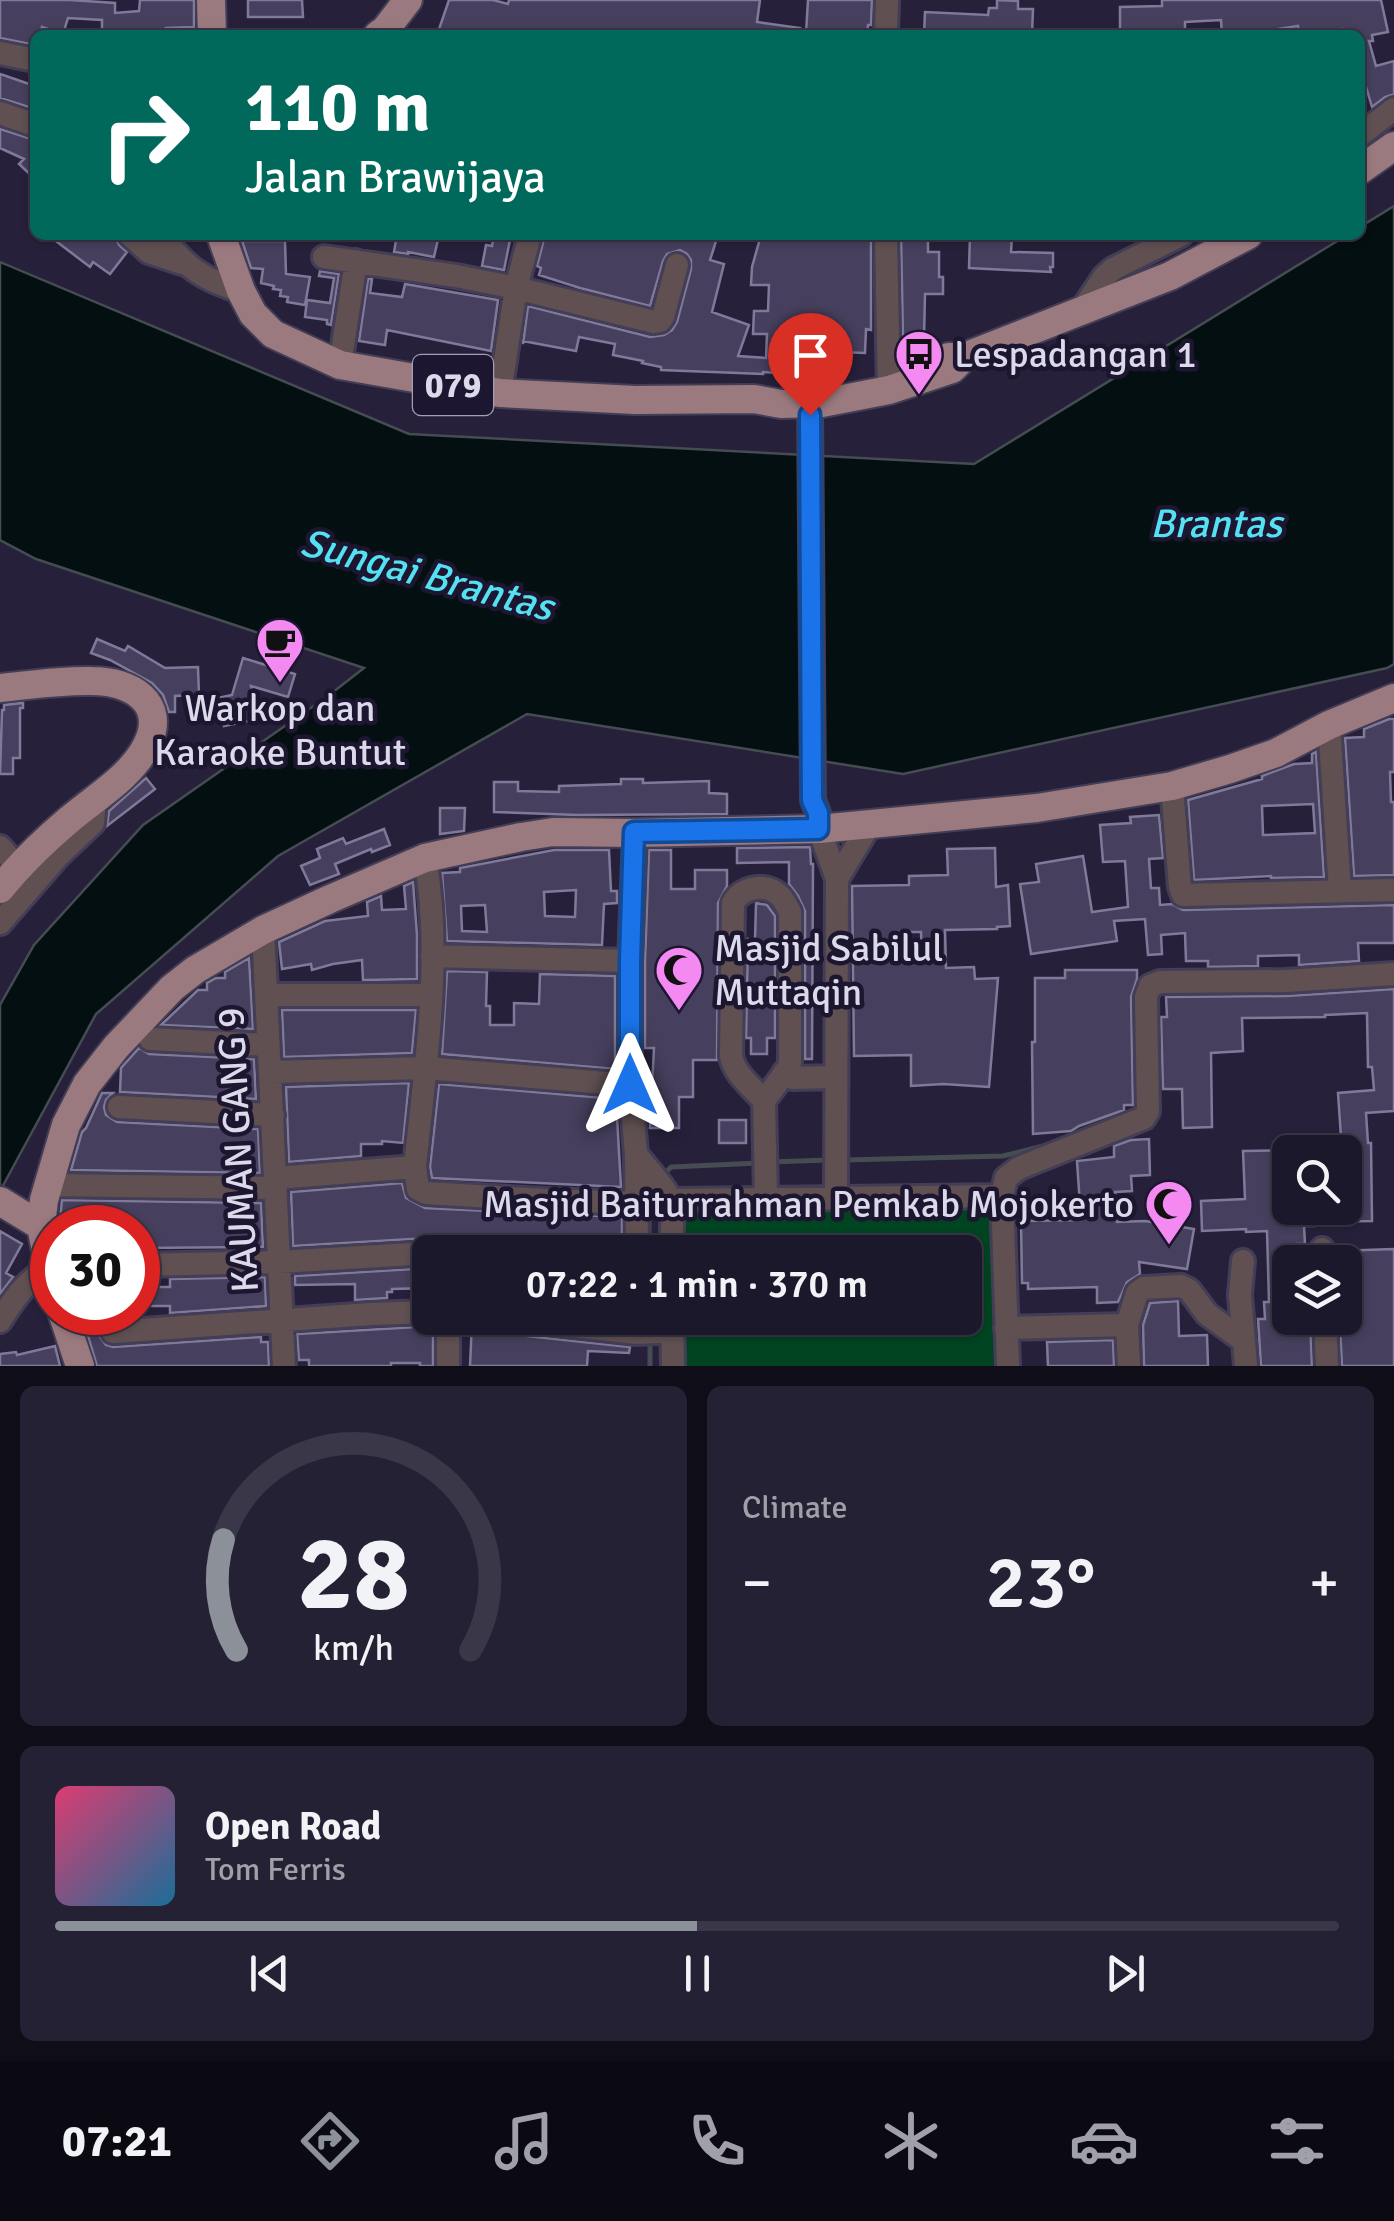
<!DOCTYPE html>
<meta charset="utf-8">
<style>
body{margin:0;font-family:Signika,sans-serif;background:#252134;color:#f1f3f6;height:100vh;display:flex;flex-direction:column;font-size:38px;white-space:nowrap}
*{box-sizing:border-box;margin:0}
p{font-size:32px;color:#a0a0a9}
.icon{flex:none;width:55px;height:55px;fill:none;stroke:currentColor;stroke-width:2;stroke-linecap:round;stroke-linejoin:round}
.map{position:relative;height:1366px;overflow:hidden}
.details{display:flex;flex-direction:column;gap:20px;padding:20px;background:#0f0d18;flex:1}
.details>*{flex:none}
.top-card{position:absolute;left:30px;top:30px;width:1335px;height:210px;border-radius:15px;box-shadow:0 2px 8px #0004,0 0 0 2px #3a3748;background:#00695c;color:#fff;overflow:hidden}
.controls{position:absolute;left:1272px;top:1135px;display:grid;gap:20px}
.controls a{display:grid;place-items:center;width:90px;height:90px;border-radius:15px;background:#1c182c;box-shadow:0 2px 8px #0004,0 0 0 2px #3a3748;font-size:50px}
.speed{position:absolute;left:30px;top:1205px;display:flex;gap:20px;font-size:50px;font-weight:700;text-align:center}
.speed>*{display:grid;place-content:center;width:130px;height:130px;border-radius:50%;background:#1c182c;box-shadow:0 2px 8px #0004,0 0 0 2px #3a3748;line-height:1}
.speed .limit{border:15px solid #d22;background:#fff;color:#111}
.pin{position:absolute;display:grid;place-items:center;width:85px;height:85px;color:#fff;margin:-102px -42px;border-radius:50% 50% 50% 0;rotate:-45deg;box-shadow:0 0 10px #0007}
.pin .icon{rotate:45deg}
.me{position:absolute;width:110px;margin:-55px;rotate:0deg;stroke-linejoin:round;filter:drop-shadow(0 0 8px #0008)}
.turn{display:flex;align-items:center;gap:35px;height:210px;padding:0 50px;font-size:45px}
.turn .icon{width:130px;height:130px;stroke-width:2.5}
.turn b{display:block;font-size:70px;line-height:85px}
.big{font-size:75px;font-weight:600;line-height:1.1}
.details .tile{flex:1;display:flex;flex-direction:column;justify-content:center;gap:15px;min-width:0;padding:0 35px;border-radius:15px;background:#252134}
.details .dial{align-items:center;gap:0}
.dial svg{height:260px;overflow:visible;fill:none;stroke:#3a3748;stroke-width:7;stroke-linecap:round;text-anchor:middle}
.dial text{fill:#f1f3f6;stroke:none}
.song{display:flex;align-items:center;gap:30px}
.cover{width:120px;height:120px;border-radius:15px;background:linear-gradient(135deg,hsl(340 70% 55%),hsl(200 70% 35%))}
.played{height:10px;border-radius:5px;background:linear-gradient(90deg,#8c9099 50%,#3a3748 50%)}
.keys{display:flex;justify-content:space-around;direction:ltr}
.heat{display:flex;justify-content:space-between;align-items:center;font-size:55px;direction:ltr}
.details .tiles{flex:1;display:grid;gap:20px;grid-template-columns:1fr 1fr}
.tile:last-child{grid-column:span 2}
.trip{position:absolute;left:412px;top:1235px;width:570px;height:100px;border-radius:15px;background:#1c182c;box-shadow:0 2px 8px #0004,0 0 0 2px #3a3748;font-weight:600;line-height:100px;text-align:center}
.dock{display:flex;height:160px;justify-content:space-around;align-items:center;background:#0b0a12;color:#a0a0a9}
.dock .icon{width:70px;height:70px}
.dock .current{color:#8c9099}
.dock b{font-size:45px;color:#f1f3f6}
.map>svg:first-child{display:block}
</style>
<div class="map">
<svg width="1394" height="1366" viewBox="0 0 1394 1366">
<rect width="100%" height="100%" fill="#26203a"/>
<path fill="#004421" d="M981 1203 990 1221 994 1366H684L683 1318H965V1252H682V1229L695 1209Z"/>
<path fill="#040f11" stroke="#454c52" stroke-width="2.5" d="M1394 206V664L1387 668 903 774 527 714 278 856 96 1014 0 1191V1005L34 945 143 825 328 696 364 668 36 559 0 540V262L409 434 974 464 1347 235H1360V227Z"/>
<g fill="none" stroke-linecap="round" stroke-linejoin="round">
<path stroke="#454c52" stroke-width="5" d="M845 1160 1003 1156 1047 1145
M770 1162 829 1160
M663 1175 671 1167 759 1163
M649 1211V1252
M650 1339V1366"/>
</g>
<path fill="#463f5d" stroke="#807a9a" stroke-width="2.5" fill-rule="evenodd" d="M0 0H70L115 3V13L139 11 140 0H194V27L166 28 167 35H102V20L68 18 63 34 42 27 41 35H35V45L0 38Z
M248 0H302L303 17H248Z
M449 0H493L508 4 509 0H760L757 22 800 28 799 35H437Z
M808 0H872L871 25H868L867 35 806 33Z
M997 0 1018 1V9H1033L1032 35H924L925 12 988 15 989 8H997Z
M1162 0H1381L1388 32 1372 35 1373 41H1369L1376 66 1394 61V94L1385 97 1372 107 1364 80 1360 81V35H1343L1342 29 1299 35 1298 26 1271 30 1272 35H1257V31L1222 35 1221 20 1185 22V35H1120V7L1162 6Z
M0 74 35 86V109L0 98Z
M0 129 35 140V179L19 164 24 159 0 148Z
M48 235H115L119 245 127 252 110 274 93 262 90 267Z
M397 235H439L434 257 408 252V254L394 252Z
M494 235H511L504 270 482 266 486 245 492 246Z
M545 235H718L710 260 724 264 712 312 749 325 738 356 766 358 767 334H753L754 311H768L769 285H751L752 267 761 235H871V330L866 329 865 353 813 351 812 371 792 370V374L763 372V374L661 370V367L642 363 643 361 613 355 615 344 579 337 576 351 523 341V344L528 306 650 337 664 335 672 330 677 322 691 269V260L687 254 680 250 667 254 663 261 650 306 580 288 539 275 541 268 537 266Z
M901 235H928V252H939V277H943V294H925L924 338H903Z
M970 235H1012L1011 252 1053 253V267H1050L1051 272 969 268Z
M242 241H285L286 274 310 277 305 305 287 302 288 297 280 296 281 290 273 289 274 286 261 283 263 269 251 268Z
M320 271 339 274 331 325 327 324V320L305 317 307 300 330 303 334 278 319 276Z
M368 279H372L370 293 402 297 405 284 498 300 491 351 387 330 385 345 359 341Z
M97 639 125 651 128 646 165 668 198 667 199 695 175 696V712H169L163 695 152 683 110 660 91 653Z
M243 658 295 674 288 697 251 686 258 719 224 726 218 698 232 695Z
M23 703V708H20V758H13V774H0L2 710H4V705Z
M1389 719H1394V772H1390L1391 802H1394V875L1354 876 1345 738 1364 737V729Z
M1316 752 1324 877 1271 878V876L1194 880 1188 800 1262 779V776L1294 764 1312 763V754ZM1313 804 1315 833 1263 835 1262 806Z
M146 778 155 789 107 826 109 811Z
M621 779H643V783L709 781V793L727 794V814L577 815 494 812V782H518V791L559 792V786L621 784Z
M440 808H465L464 831 440 834Z
M1159 815 1163 858 1149 859 1151 888H1159L1160 905 1172 904 1183 910 1394 905V943H1358L1359 961 1299 965V955L1258 956V966L1208 967V961H1186L1185 933 1161 935 1162 954 1148 955 1145 919 1114 921 1117 941 1031 954 1020 884 1039 882 1036 864 1083 856 1092 912 1128 907 1125 861 1103 862 1100 825 1131 823 1130 817Z
M384 829 390 845 372 852 371 849 335 864 339 874 310 885 301 866 320 858 317 849 343 838 346 844Z
M810 847 811 864H813L812 1059H805V911L798 896 789 884V862L737 863V848Z
M995 848 996 887 1008 885 1010 926 997 927V929L945 930 946 968 974 967 975 979 998 978 989 1087 943 1084 911 1086V1055L854 1056 852 886 909 885V876L948 875 947 849ZM895 932H921L922 962 896 963Z
M554 850H609L611 891H617V903L604 904 602 945 447 941 442 873 460 872V868ZM576 890 575 917 545 916 544 892ZM485 905 487 932 462 931 461 906Z
M649 850H671V889H695V870H727V886L718 903 717 1060H693V1097H679V1128H650L654 1048H645V961Z
M413 882 417 935V979L363 980 362 960 333 964 312 970 311 964 282 969 279 942 325 921 368 916 367 902 381 896 382 910 406 909 404 886Z
M756 903 767 905 775 916V1038H767V1054H751V1038H746L748 939 755 940Z
M249 958 253 1029 161 1025 198 990H207V983L216 978H225V972Z
M1065 970H1137V979L1131 997 1133 1105H1124V1110L1079 1126 1071 1131 1033 1134 1032 1042H1035V978H1065Z
M447 971 487 972 486 1006H490V1025H514V1003L539 1004 540 974 615 976V1069L442 1054Z
M1394 989V1111L1366 1113 1368 1143H1371L1372 1221 1314 1222V1226H1304L1305 1244H1297V1262H1290V1318H1310L1312 1366H1261L1258 1319H1265L1264 1302H1269L1267 1231 1246 1232V1229L1202 1231 1201 1201 1245 1199 1243 1151 1290 1150V1208H1345V1152H1342L1338 1093 1374 1090 1372 1067H1368L1367 1013 1325 1015V1017L1242 1018 1243 1051 1211 1053 1212 1127 1183 1128 1182 1089H1163L1161 1017H1167L1166 997 1287 996Z
M282 1010H416L412 1053 284 1057Z
M139 1048 149 1054 254 1059 256 1099 120 1092 121 1068Z
M409 1083 403 1143 382 1141V1144H361V1156L289 1162 286 1087Z
M439 1084 616 1099 621 1187 432 1178 430 1167Z
M102 1093H113L106 1100 104 1107 106 1115 117 1122 258 1129 260 1173 71 1170 82 1132 86 1128Z
M719 1120H746V1143H719Z
M1149 1139 1150 1175 1131 1176 1132 1191 1115 1192 1117 1222 1145 1221 1194 1229 1187 1269 1139 1262 1140 1274 1127 1282 1118 1302 1097 1303V1287L1028 1289V1283H1022L1021 1221 1081 1220 1077 1161 1114 1157V1146L1131 1140Z
M402 1183 406 1198 425 1208 622 1217V1252H445L442 1244 429 1238 293 1246 291 1192Z
M62 1200 261 1203 263 1247 138 1248V1228H59Z
M0 1231 22 1244 6 1273 13 1277 0 1294Z
M1394 1249V1366H1342L1340 1328H1345V1262H1338L1337 1251Z
M430 1268V1288L392 1289V1292H387V1298L355 1300V1284L295 1285V1276Z
M265 1277 266 1306 170 1313V1306H144V1287H170V1279Z
M1178 1301 1179 1336 1207 1335 1208 1366H1144L1143 1325 1150 1303Z
M82 1316H104L98 1334 106 1345 113 1347 261 1337V1342H268L269 1366H97Z
M472 1322 487 1323 491 1329 499 1333 630 1347 629 1353 588 1351 587 1366H470Z
M433 1326V1366H420V1363H391V1366H309V1360H299L297 1334Z
M1113 1340 1114 1366H1048L1047 1342Z
M55 1346 60 1366H0V1354L16 1352 17 1355Z"/>
<g fill="none" stroke-linecap="round" stroke-linejoin="round">
<g stroke="#433e56" stroke-width="28">
<path id="minor" d="M886 35 887 0
M0 53 35 60
M0 113 35 125
M1360 135 1394 109
M130 235 149 252 182 263
M162 235C184 267 204 280 241 291
M886 235 889 390
M324 257 456 276 516 288 654 322 660 321 663 317 677 265
M1082 310 1104 277 1113 269 1181 235
M340 365 356 261
M500 393 516 288 530 235
M810 404 813 800 818 813 819 829 837 879 836 1197
M1329 725 1340 890
M1172 786 1180 887 1183 895 1394 890
M635 833 630 961V1085L636 1154 637 1252
M0 847 18 867
M425 858C443 957 425 1068 415 1167L418 1189 426 1193 543 1200 671 1204
M837 879 870 824
M0 923 59 855 93 823 94 811 90 802
M263 930 284 1366
M432 956 630 961
M266 995H430
M150 1039 268 1045
M270 1072 425 1068 630 1085
M784 1073 792 1078 836 1077
M764 1101C753 1088 734 1074 731 1056L733 903C742 887 766 882 780 896 783 899 788 908 790 912V1062L789 1067 764 1101 766 1197
M119 1107 273 1115
M636 1154C645 1166 668 1190 671 1202 674 1217 671 1236 671 1252
M276 1178 415 1167
M48 1185 276 1188
M1002 1196 1006 1178 1019 1168 1144 1118 1148 1111 1146 997 1150 986 1160 982 1286 981 1394 974
M671 1200 1002 1196 1008 1366
M1322 1249 1323 1262
M1243 1261 1240 1295 1246 1366
M138 1265 279 1262 430 1253
M448 1318V1366
M501 1318 637 1333 673 1331
M1325 1318 1327 1366
M672 1320 673 1366
M0 1321C13 1300 29 1276 52 1268
M1127 1325 1137 1293 1144 1288 1181 1286 1189 1290 1207 1314 1244 1341
M1006 1328 1127 1325 1129 1366
M113 1332 371 1314 430 1312"/>
</g>
<g stroke="#433e56" stroke-width="32">
<path id="major" d="M211 0 212 35
M378 35 385 30 408 0
M1360 170 1394 146
M221 235 241 291 253 314 273 334 340 365 500 393 635 400 754 399 781 404 822 403 889 390 952 369 964 357
M949 357H964L1170 276 1248 235
M0 688C30 685 61 680 92 681 130 681 168 702 147 745 132 776 96 797 70 819 45 840 21 863 0 889
M0 1201 41 1226
M52 1281 41 1226 44 1200 66 1125 87 1084 116 1047 172 988 195 970 263 930 330 899 425 858 521 837 553 832 635 833 819 829 1037 808 1172 786 1230 769 1276 753 1329 725 1394 698
M62 1312 80 1366"/>
</g>
<use href="#minor" stroke="#605052" stroke-width="22"/>
<use href="#major" stroke="#9b7a7f" stroke-width="28"/>
</g>
<g fill="none" stroke-linecap="round" stroke-linejoin="round">
<g stroke="#114b97" stroke-width="25">
<path id="route" d="M630 1085V961L634 832 818 829V813L812 800 810 415"/>
</g>
<use href="#route" stroke="#1a73e8" stroke-width="18"/>
</g>
<defs>
<g id="bus-pin" transform="scale(2.5)"><path d="M0 17L-7.5 6A9.5 9.5 0 1 1 7.5 6Z" fill="#f389f1" stroke="#1d1630"/><path d="M-5-6H5V4H4V6H2V4H-2V6H-4V4H-5ZM-3.5-4V0h7V-4ZM-3.5 1.2v1.5H-2V1.2ZM2 1.2v1.5H3.5V1.2Z" fill="#111"/></g>
<g id="cafe-pin" transform="scale(2.5)"><path d="M0 17L-7.5 6A9.5 9.5 0 1 1 7.5 6Z" fill="#f389f1" stroke="#1d1630"/><path d="M-5.5-4.5H6V0H3Q3 3.5 0 3.5H-2.5Q-5.5 3.5-5.5 0ZM3-3.2v2h1.7v-2ZM-6 4.5H4V6H-6Z" fill="#111"/></g>
<g id="mosque-pin" transform="scale(2.5)"><path d="M0 17L-7.5 6A9.5 9.5 0 1 1 7.5 6Z" fill="#f389f1" stroke="#1d1630"/><path d="M3.5-4.9A6 6 0 1 0 3.5 4.9A5 5 0 1 1 3.5-4.9Z" fill="#111"/></g>
</defs>
<g fill-rule="evenodd">
<use href="#bus-pin" x="919" y="354"/>
<use href="#cafe-pin" x="280" y="642"/>
<use href="#mosque-pin" x="679" y="970"/>
<use href="#mosque-pin" x="1169" y="1204"/>
</g>
<g text-anchor="middle" dominant-baseline="central" stroke-width="9" stroke-linejoin="round" paint-order="stroke">
<rect fill="#1d1630" stroke="#a39eb3" stroke-width="2.5" x="413" y="355" width="80" height="60" rx="8"/>
<g font-size="35" font-weight="bold" fill="#dcd9eb">
<text x="453" y="385">079</text>
</g>
<g font-size="38" fill="#dcd9eb" stroke="#1d1630" text-anchor="start">
<text x="954" y="354">Lespadangan 1</text>
<text x="280" y="708" text-anchor="middle">Warkop dan<tspan x="280" dy="44">Karaoke Buntut</tspan></text>
<text x="714" y="948">Masjid Sabilul<tspan x="714" dy="44">Muttaqin</tspan></text>
<text x="1134" y="1204" text-anchor="end">Masjid Baiturrahman Pemkab Mojokerto</text>
</g>
<g font-size="38" fill="#dcd9eb" stroke="#1d1630">
<text transform="translate(238 1150) rotate(-93)">KAUMAN GANG 9</text>
</g>
<g font-size="40" font-style="italic" fill="#54e1f1" stroke="#1d1630">
<text x="1216" y="524">Brantas</text>
<text transform="translate(427 575) rotate(15)">Sungai Brantas</text>
</g>
</g>
</svg>
<div class="controls">
<a><svg class="icon" aria-label="search" viewBox="0 0 24 24"><circle cx="10" cy="10" r="6"/><path d="M15 15l6 6"/></svg></a>
<a><svg class="icon" aria-label="layers" viewBox="0 0 24 24"><path d="M12 4l9 5-9 5-9-5zM3 14l9 5 9-5"/></svg></a>
</div>
<div class="speed"><div class="limit">30</div></div>
<div class="pin" style="left:810px;top:415px;background:#d93025"><svg class="icon" aria-label="arrive" viewBox="0 0 24 24"><path d="M6 21V4h12l-3 4 3 4H6"/></svg></div>
<svg class="me" style="left:630px;top:1085px" viewBox="-20 -20 40 40"><path d="M0-17L14 15 0 8-14 15z" fill="#1a73e8" stroke="#fff" stroke-width="4"/></svg>
<div class="trip">07:22 · 1 min · 370 m</div>
<div class="top-card">
<div class="turn"><svg class="icon" aria-label="right" viewBox="0 0 24 24"><path d="M7 20v-9h11M14 6l5 5-5 5"/></svg><div><b>110 m</b>Jalan Brawijaya</div></div>
</div>
</div>
<section class="details">
<div class="tiles">
<div class="tile dial"><svg viewBox="0 0 100 80">
<path d="M14 69A42 42 0 1 1 86 69"/>
<path d="M14 69A42 42 0 0 1 10 35" stroke="#8c9099"/>
<text x="50" y="56" font-size="32" font-weight="700">28</text>
<text x="50" y="72" font-size="11">km/h</text>
</svg></div>
<div class="tile"><p>Climate</p>
<div class="heat"><a>−</a><b class="big">23°</b><a>+</a></div>
</div>
<div class="tile">
<div class="song"><i class="cover"></i><div><b>Open Road</b><p>Tom Ferris</p></div></div>
<div class="played"></div>
<div class="keys"><svg class="icon" aria-label="previous" viewBox="0 0 24 24"><path d="M18 5L8 12l10 7zM5 5v14"/></svg><svg class="icon" aria-label="pause" viewBox="0 0 24 24"><path d="M8 5v14M16 5v14"/></svg><svg class="icon" aria-label="next" viewBox="0 0 24 24"><path d="M6 5l10 7-10 7zM19 5v14"/></svg></div>
</div>
</div>
</section>
<nav class="dock">
<b>07:21</b>
<svg class="icon current" aria-label="directions" viewBox="0 0 24 24"><path d="M12 3l9 9-9 9-9-9zM9 14v-3h6M13 9l2 2-2 2"/></svg>
<svg class="icon" aria-label="music" viewBox="0 0 24 24"><path d="M9 18V5l10-2v13"/><circle cx="6" cy="18" r="3"/><circle cx="16" cy="16" r="3"/></svg>
<svg class="icon" aria-label="phone" viewBox="0 0 24 24"><path d="M5 4h4l2 5-3 2q2 4 5 5l2-3 5 2v4C11 20 4 13 5 4z"/></svg>
<svg class="icon" aria-label="climate" viewBox="0 0 24 24"><path d="M12 3v18M4 7l16 10M4 17L20 7"/></svg>
<svg class="icon" aria-label="car" viewBox="0 0 24 24"><path d="M5 17H2v-5l4-1 3-4h7l3 4 3 1v5h-3M9 17h6M6 11h13"/><circle cx="7" cy="17" r="2"/><circle cx="17" cy="17" r="2"/></svg>
<svg class="icon" aria-label="filters" viewBox="0 0 24 24"><path d="M4 7h16M4 17h16"/><circle cx="9" cy="7" r="2"/><circle cx="15" cy="17" r="2"/></svg>
</nav>
